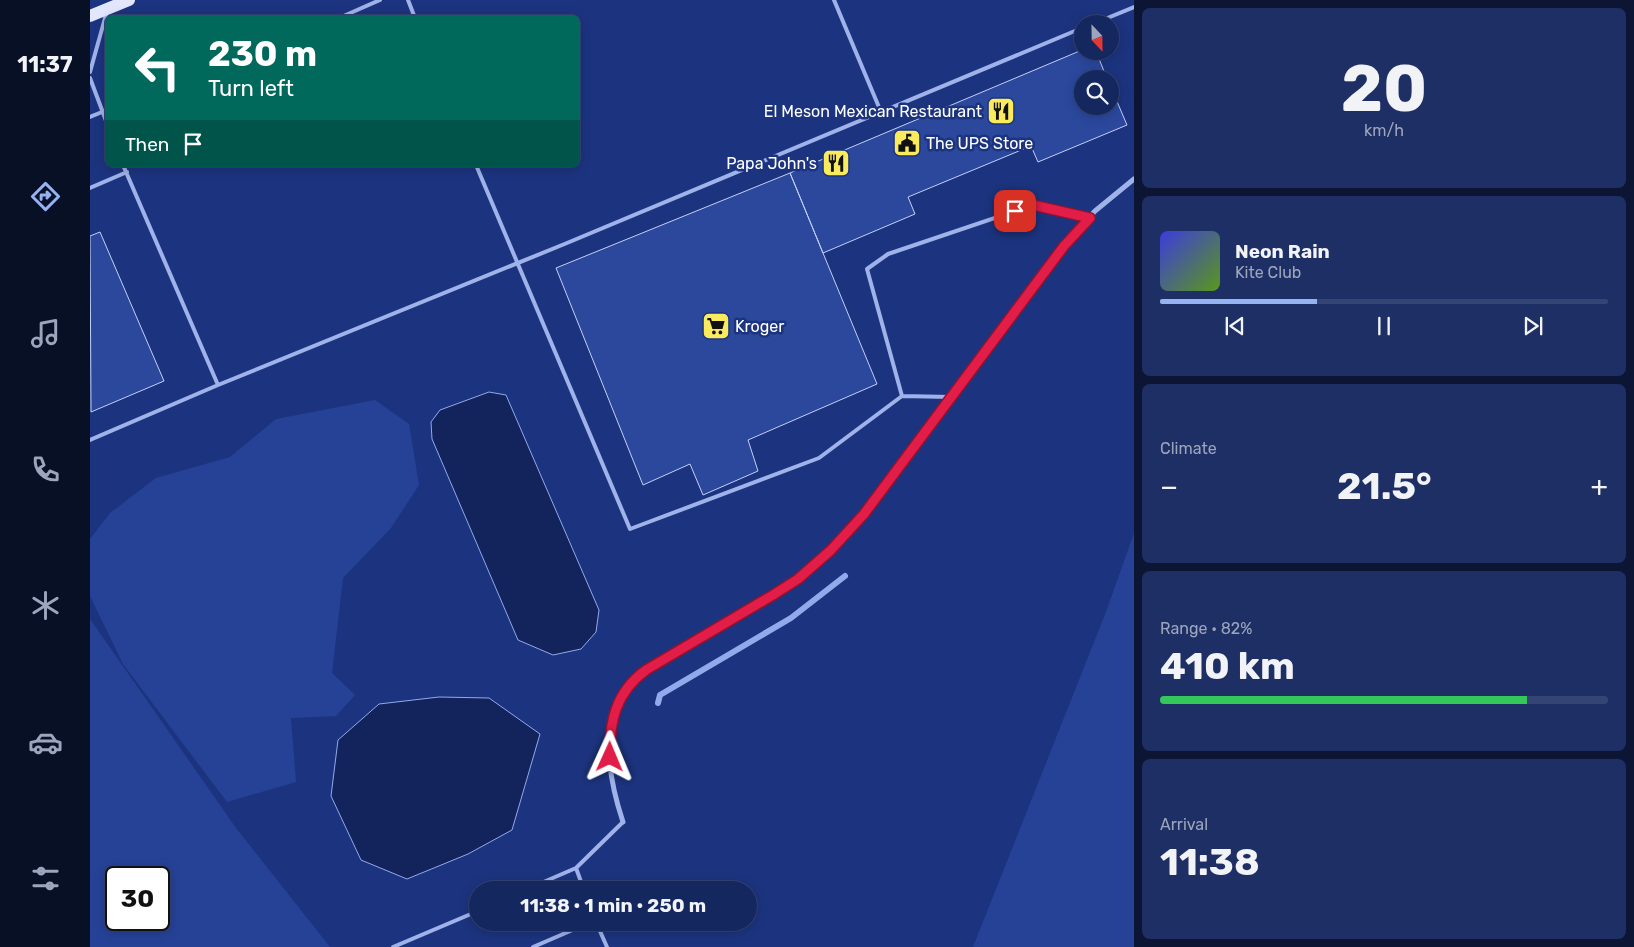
<!DOCTYPE html>
<meta charset="utf-8">
<style>
body{margin:0;font-family:Rubik,sans-serif;background:#1e2f65;color:#f1f3f6;height:100vh;display:flex;flex-direction:column;font-size:19px;white-space:nowrap}
*{box-sizing:border-box;margin:0}
p{font-size:16px;color:#9da5bd}
.icon{flex:none;width:28px;height:28px;fill:none;stroke:currentColor;stroke-width:2;stroke-linecap:round;stroke-linejoin:round}
.map{position:relative;flex:1;overflow:hidden}
.details{display:flex;flex-direction:column;gap:8px;padding:8px;background:#0c1534;width:500px}
.details>*{flex:none}
.banner{position:absolute;left:15px;top:15px;width:475px;height:152px;border-radius:8px;box-shadow:0 2px 12px #0003,0 0 0 1px #344474;background:#00695c;color:#fff;overflow:hidden}
.needle{width:32px;rotate:158deg}
.fabs{position:absolute;left:984px;top:15px;display:grid;gap:10px}
.fabs a{display:grid;place-items:center;width:45px;height:45px;border-radius:50%;background:#15275f;box-shadow:0 2px 12px #0003,0 0 0 1px #344474;font-size:25px}
.speed{position:absolute;left:15px;top:866px;display:flex;gap:10px;font-size:25px;font-weight:700;text-align:center}
.speed>*{display:grid;place-content:center;width:65px;height:65px;border-radius:50%;background:#15275f;box-shadow:0 2px 12px #0003,0 0 0 1px #344474;line-height:1}
.speed .limit{border:2px solid #111;border-radius:8px;background:#fff;color:#111}
.pin{position:absolute;display:grid;place-items:center;width:42px;height:42px;color:#fff;margin:-21px;border-radius:10px;box-shadow:0 2px 8px #0006}
.me{position:absolute;width:55px;margin:-28px;rotate:1deg;stroke-linejoin:round;filter:drop-shadow(0 0 4px #0008)}
.turn{display:flex;align-items:center;gap:18px;height:105px;padding:0 20px;font-size:22px}
.turn .icon{width:65px;height:65px;stroke-width:2.5}
.turn b{display:block;font-size:35px;line-height:42px}
.then{display:flex;align-items:center;height:48px;padding:0 20px;background:#0003;gap:10px;font-size:19px}
.big{font-size:38px;font-weight:700;line-height:1.1}
.details .card{flex:1;display:flex;flex-direction:column;justify-content:center;gap:8px;min-width:0;padding:0 18px;border-radius:8px;background:#1e2f65}
.details .dial{align-items:center;gap:0}
.dial b{font-size:65px;line-height:1}
.song{display:flex;align-items:center;gap:15px}
.cover{width:60px;height:60px;border-radius:8px;background:linear-gradient(135deg,hsl(240 70% 55%),hsl(90 70% 35%))}
.played{height:5px;border-radius:2px;background:linear-gradient(90deg,#95b2f1 35%,#344474 35%)}
.keys{display:flex;justify-content:space-around;direction:ltr}
.heat{display:flex;justify-content:space-between;align-items:center;font-size:28px;direction:ltr}
.charge{height:8px;border-radius:4px;background:linear-gradient(90deg,#34c759 82%,#344474 0)}
.trip{position:absolute;left:379px;top:881px;width:288px;height:50px;border-radius:25px;background:#15275f;box-shadow:0 2px 12px #0003,0 0 0 1px #344474;font-weight:700;line-height:50px;text-align:center}
main{display:flex;flex:1;min-height:0}
.dock{display:flex;flex-direction:column;width:90px;justify-content:space-around;align-items:center;background:#081026;color:#9da5bd}
.dock .icon{width:35px;height:35px}
.dock .current{color:#95b2f1}
.dock b{font-size:22px;color:#f1f3f6}
.map>svg:first-child{display:block}
</style>
<main>
<nav class="dock">
<b>11:37</b>
<svg class="icon current" aria-label="directions" viewBox="0 0 24 24"><path d="M12 3l9 9-9 9-9-9zM9 14v-3h6M13 9l2 2-2 2"/></svg>
<svg class="icon" aria-label="music" viewBox="0 0 24 24"><path d="M9 18V5l10-2v13"/><circle cx="6" cy="18" r="3"/><circle cx="16" cy="16" r="3"/></svg>
<svg class="icon" aria-label="phone" viewBox="0 0 24 24"><path d="M5 4h4l2 5-3 2q2 4 5 5l2-3 5 2v4C11 20 4 13 5 4z"/></svg>
<svg class="icon" aria-label="climate" viewBox="0 0 24 24"><path d="M12 3v18M4 7l16 10M4 17L20 7"/></svg>
<svg class="icon" aria-label="car" viewBox="0 0 24 24"><path d="M5 17H2v-5l4-1 3-4h7l3 4 3 1v5h-3M9 17h6M6 11h13"/><circle cx="7" cy="17" r="2"/><circle cx="17" cy="17" r="2"/></svg>
<svg class="icon" aria-label="filters" viewBox="0 0 24 24"><path d="M4 7h16M4 17h16"/><circle cx="9" cy="7" r="2"/><circle cx="15" cy="17" r="2"/></svg>
</nav>
<div class="map">
<svg width="1044" height="947" viewBox="0 0 1044 947">
<rect width="100%" height="100%" fill="#1c347f"/>
<path fill="#264297" fill-rule="evenodd" d="M285 400 319 424 329 485 301 528 253 578 242 673 265 695 246 716 201 718 206 782 137 802 33 664 0 596V539L20 513 66 478 140 457 186 419Z
M1044 533V947H883L1016 612Z
M0 619 146 828 240 947H0ZM26 878H69V920H26Z"/>
<path fill="#13245d" stroke="#92aaeb" d="M399 392 416 395 509 610 506 632 491 649 463 655 428 640 342 439 341 422 350 410Z
M349 697 399 698 450 734 422 830 378 854 317 879 271 860 241 796 248 740 289 704Z"/>
<g fill="none" stroke-linecap="round" stroke-linejoin="round">
<path stroke="#92aaeb" stroke-width="6" d="M568 703 570 695 701 618 755 576"/>
</g>
<path fill="#2b489d" stroke="#c3d0f7" d="M992 50 1006 51 1017 79H992V106H1020V85L1037 125 948 162 941 146 818 197 825 214 733 253 700 173Z
M700 173 787 384 658 440 668 471 613 495 600 464 553 485 466 268Z
M10 232 74 381 1 412 0 236Z"/>
<g fill="none" stroke-linecap="round" stroke-linejoin="round">
<path stroke="#9fb2e9" stroke-width="4" d="M318 0 325 18
M744 0 791 112
M249 18 290 0
M1003 24 1044 7
M0 72 17 11
M0 78 18 126
M0 117 12 112
M33 165 128 385 477 243 992 28
M386 165 540 529 729 458 812 396 861 397
M0 188 37 172
M812 396 777 269 798 254 943 205 1000 218
M0 440 128 385
M486 868 494 890
M435 890 486 868 533 822
M506 922 517 947
M303 947 388 911
M443 947 501 922"/>
<path stroke="#9fb2e9" stroke-width="5" d="M533 822C516 771 506 706 556 670L683 595 708 579 741 550 773 513 974 245 1005 211 1044 179"/>
<path stroke="#e2e7fe" stroke-width="12" d="M0 16 39 0"/>
</g>
<g fill="none" stroke-linecap="round" stroke-linejoin="round">
<g stroke="#92132f" stroke-width="12">
<path id="route" d="M520 757C519 721 526 692 556 670L683 595 708 579 741 550 774 514 974 246 1000 218 943 205 925 211"/>
</g>
<use href="#route" stroke="#e11d48" stroke-width="9"/>
</g>
<defs>
<g id="restaurant-square" transform="scale(1.4375)"><rect x="-9" y="-9" width="18" height="18" rx="4" fill="#f9eb5d" stroke="#1c347f"/><path d="M-5-6h1v4h1v-4h1v4h1v-4h1v5L-1.5 .5V6h-2V.5L-5-1ZM5-6V6H3V1.5H1.5Q1.5-4 5-6Z" fill="#111"/></g>
<g id="civic-square" transform="scale(1.4375)"><rect x="-9" y="-9" width="18" height="18" rx="4" fill="#f9eb5d" stroke="#1c347f"/><path d="M-.6-6.5H3V-4.5H.6V-3L4-1V1h2V6H-6V1h2V-1L-.6-3ZM-1.2 2.5V6h2.4V2.5Z" fill="#111"/></g>
<g id="supermarket-square" transform="scale(1.4375)"><rect x="-9" y="-9" width="18" height="18" rx="4" fill="#f9eb5d" stroke="#1c347f"/><path d="M-6-5.5h2.5l.6 2H6L4.5 2H-2.5L-4.4-4H-6ZM-1.5 3.2a1.3 1.3 0 1 0 .1 0ZM3 3.2a1.3 1.3 0 1 0 .1 0Z" fill="#111"/></g>
</defs>
<g fill-rule="evenodd">
<use href="#restaurant-square" x="911" y="111"/>
<use href="#civic-square" x="817" y="143"/>
<use href="#restaurant-square" x="746" y="163"/>
<use href="#supermarket-square" x="626" y="326"/>
</g>
<g text-anchor="middle" dominant-baseline="central" stroke-width="5" stroke-linejoin="round" paint-order="stroke">
<g font-size="16" fill="#fff" stroke="#1c347f" text-anchor="end">
<text x="892" y="111">El Meson Mexican Restaurant</text>
<text x="836" y="143" text-anchor="start">The UPS Store</text>
<text x="727" y="163">Papa John's</text>
<text x="645" y="326" text-anchor="start">Kroger</text>
</g>
</g>
</svg>
<div class="fabs">
<a><svg class="needle" viewBox="-14 -14 28 28"><path d="M0-13l5 13h-10z" fill="#e53935"/><path d="M0 13l5-13h-10z" fill="#9da5bd"/></svg></a>
<a><svg class="icon" aria-label="search" viewBox="0 0 24 24"><circle cx="10" cy="10" r="6"/><path d="M15 15l6 6"/></svg></a>
</div>
<div class="speed"><div class="limit">30</div></div>
<div class="pin" style="left:925px;top:211px;background:#d93025"><svg class="icon" aria-label="arrive" viewBox="0 0 24 24"><path d="M6 21V4h12l-3 4 3 4H6"/></svg></div>
<svg class="me" style="left:520px;top:757px" viewBox="-20 -20 40 40"><path d="M0-17L14 15 0 8-14 15z" fill="#e11d48" stroke="#fff" stroke-width="4"/></svg>
<div class="trip">11:38 · 1 min · 250 m</div>
<div class="banner">
<div class="turn"><svg class="icon" aria-label="left" viewBox="0 0 24 24"><path d="M17 20v-9H6M10 6l-5 5 5 5"/></svg><div><b>230 m</b>Turn left</div></div>
<div class="then">Then<svg class="icon" aria-label="arrive" viewBox="0 0 24 24"><path d="M6 21V4h12l-3 4 3 4H6"/></svg></div>
</div>
</div>
<section class="details">
<div class="card dial"><b>20</b><p>km/h</p></div>
<div class="card">
<div class="song"><i class="cover"></i><div><b>Neon Rain</b><p>Kite Club</p></div></div>
<div class="played"></div>
<div class="keys"><svg class="icon" aria-label="previous" viewBox="0 0 24 24"><path d="M18 5L8 12l10 7zM5 5v14"/></svg><svg class="icon" aria-label="pause" viewBox="0 0 24 24"><path d="M8 5v14M16 5v14"/></svg><svg class="icon" aria-label="next" viewBox="0 0 24 24"><path d="M6 5l10 7-10 7zM19 5v14"/></svg></div>
</div>
<div class="card"><p>Climate</p>
<div class="heat"><a>−</a><b class="big">21.5°</b><a>+</a></div>
</div>
<div class="card"><p>Range · 82%</p><b class="big">410 km</b><div class="charge"></div></div>
<div class="card"><p>Arrival</p><b class="big">11:38</b></div>
</section>
</main>
